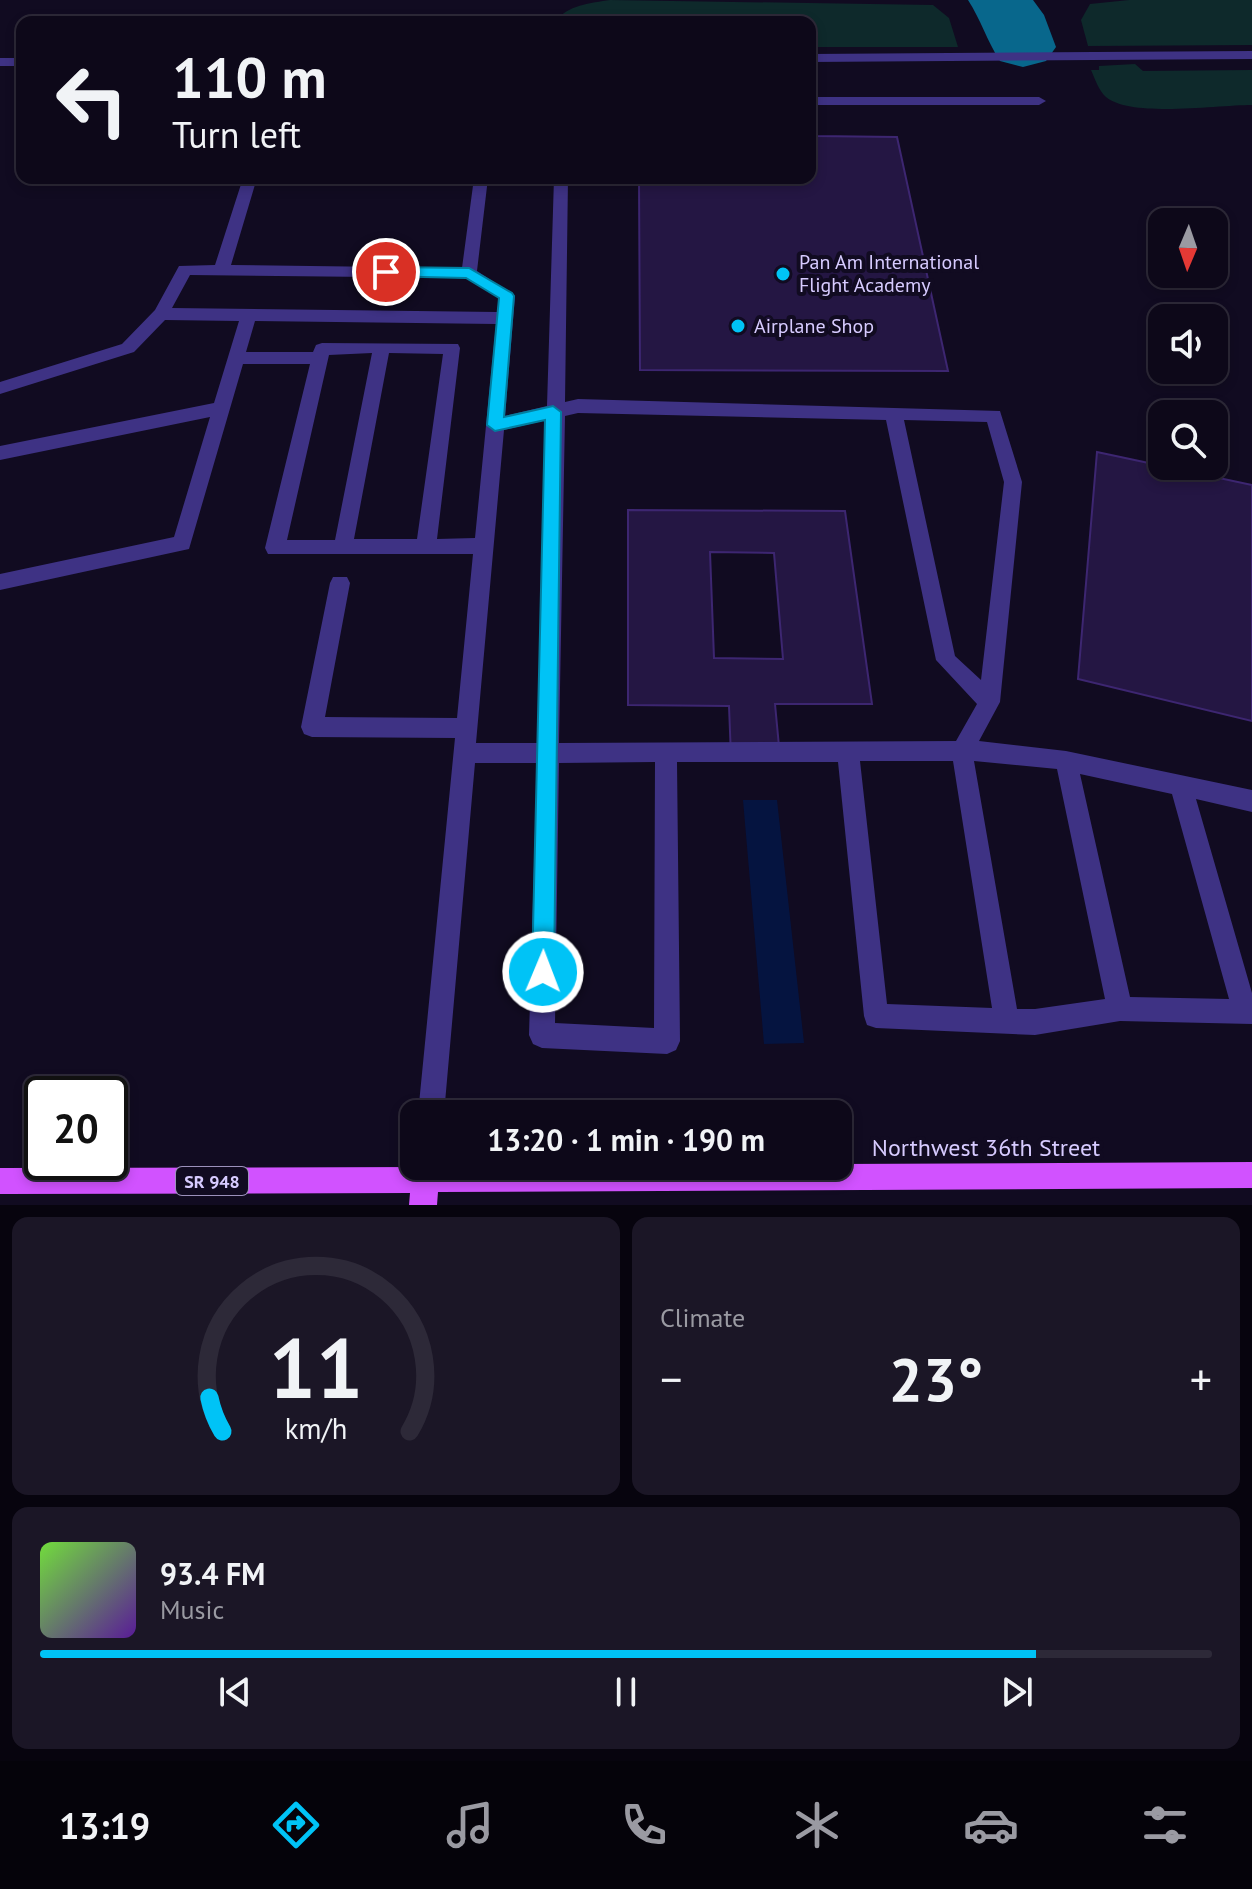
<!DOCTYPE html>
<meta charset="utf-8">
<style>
body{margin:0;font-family:"PT Sans",sans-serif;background:#1b1626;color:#f1f3f6;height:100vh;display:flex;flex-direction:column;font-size:30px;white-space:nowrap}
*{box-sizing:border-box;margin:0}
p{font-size:26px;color:#9a9aa2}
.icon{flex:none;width:44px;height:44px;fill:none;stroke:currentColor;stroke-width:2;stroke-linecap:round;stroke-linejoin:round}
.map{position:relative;height:1205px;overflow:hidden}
.sheet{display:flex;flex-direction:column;gap:12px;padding:12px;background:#07040e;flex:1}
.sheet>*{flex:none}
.banner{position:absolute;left:16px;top:16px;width:800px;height:168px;border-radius:16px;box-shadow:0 4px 12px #0003,0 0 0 2px #2d2938;background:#0d0819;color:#f1f3f6;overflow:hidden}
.needle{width:52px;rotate:182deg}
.fabs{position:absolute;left:1148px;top:208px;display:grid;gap:16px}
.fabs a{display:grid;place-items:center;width:80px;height:80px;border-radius:16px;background:#0d0819;box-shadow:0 4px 12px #0003,0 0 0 2px #2d2938;font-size:40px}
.speed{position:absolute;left:24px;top:1076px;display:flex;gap:16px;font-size:40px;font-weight:700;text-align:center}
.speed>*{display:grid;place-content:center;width:104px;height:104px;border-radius:50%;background:#0d0819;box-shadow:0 4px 12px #0003,0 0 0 2px #2d2938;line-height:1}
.speed .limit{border:4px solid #111;border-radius:12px;background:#fff;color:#111}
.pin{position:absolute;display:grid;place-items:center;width:68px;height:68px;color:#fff;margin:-34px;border:4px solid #fff;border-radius:50%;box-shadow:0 2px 8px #0007}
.me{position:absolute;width:88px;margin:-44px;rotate:1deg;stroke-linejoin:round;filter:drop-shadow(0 0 6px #0008)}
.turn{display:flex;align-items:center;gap:28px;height:168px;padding:0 24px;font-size:36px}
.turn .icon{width:104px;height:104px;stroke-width:2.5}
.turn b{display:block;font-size:56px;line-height:68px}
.big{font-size:60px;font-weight:700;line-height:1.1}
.sheet .widget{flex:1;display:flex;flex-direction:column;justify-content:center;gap:12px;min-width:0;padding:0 28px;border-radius:16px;background:#1b1626}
.sheet .dial{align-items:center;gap:0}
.dial svg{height:208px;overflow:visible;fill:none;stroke:#2d2938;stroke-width:7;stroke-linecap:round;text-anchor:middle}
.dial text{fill:#f1f3f6;stroke:none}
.song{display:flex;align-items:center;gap:24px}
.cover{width:96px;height:96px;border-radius:12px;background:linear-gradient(135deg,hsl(100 70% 55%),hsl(270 70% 35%))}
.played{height:8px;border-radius:4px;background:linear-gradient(90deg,#00c3f6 85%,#2d2938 85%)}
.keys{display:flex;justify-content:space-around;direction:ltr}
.heat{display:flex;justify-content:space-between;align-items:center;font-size:44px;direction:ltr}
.sheet .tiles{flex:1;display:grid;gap:12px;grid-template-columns:1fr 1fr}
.widget:last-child{grid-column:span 2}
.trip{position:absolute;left:400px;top:1100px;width:452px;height:80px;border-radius:16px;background:#0d0819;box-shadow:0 4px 12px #0003,0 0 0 2px #2d2938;font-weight:700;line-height:80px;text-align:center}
.tabs{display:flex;height:128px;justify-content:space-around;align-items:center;background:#05030a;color:#9a9aa2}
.tabs .icon{width:56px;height:56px}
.tabs .active{color:#00c3f6}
.tabs b{font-size:36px;color:#f1f3f6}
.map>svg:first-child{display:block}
</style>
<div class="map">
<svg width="1252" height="1205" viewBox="0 0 1252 1205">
<rect width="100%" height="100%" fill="#110b21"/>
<path fill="#0e292b" d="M610 0 933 5 949 18 958 47H810V22H555C567 5 591 3 610 0Z
M1129 0H1252V45L1088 46 1081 20 1090 4Z
M1135 64 1143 71 1252 70V105C1217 105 1131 118 1106 97 1099 91 1095 79 1091 70H1099V66Z"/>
<path fill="#051440" d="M743 800H777L804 1043 764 1044Z"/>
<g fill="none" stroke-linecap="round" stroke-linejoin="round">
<path fill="#08678c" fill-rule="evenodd" d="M968 0H1033L1044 15 1056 47 1046 61 1023 67 1000 61C987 41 981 20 968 0Z"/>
</g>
<path fill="#241643" stroke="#3d2671" stroke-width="2" fill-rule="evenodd" d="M810 107 815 136 897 137 948 371 640 370 639 178H810Z
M1097 452 1252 485V721L1078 679Z
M628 510 845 511 872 704H775L780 757H731L729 706 628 705ZM710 552 774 553 783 659 714 658Z"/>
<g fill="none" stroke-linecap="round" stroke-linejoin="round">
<path fill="#3e3284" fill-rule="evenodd" d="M1252 51V59L810 62V54Z
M0 58H22V66H0Z
M810 97H1039L1046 101 1039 105H810Z
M243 178H257L231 265 462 268 474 178H488L477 271 515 296 505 416 547 406 554 178H568L565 402 578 399 1000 411 1022 482 1000 702 979 741 1066 751 1252 790V812L1196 799 1252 993V1024L1120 1021 1035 1035 876 1028 867 1025 864 1016 838 762H677L680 1041 676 1050 667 1054 542 1048 533 1044 529 1035 537 763H475L444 1114H418L455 738 312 737 304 734 301 727 330 583 333 577H347L350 583 325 717 457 718 473 554H268L265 548 310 364H243L189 549 0 590V574L174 537 210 417 0 460V446L214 403 239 321 165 320 134 352 0 394V382L122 344 155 310 179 266 215 265ZM190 275 466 278 499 298 497 312 172 308ZM255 321 496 324 475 538 437 539 460 348 458 344 322 343 316 345 313 352H246ZM372 353 335 540H287L329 355ZM389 353 443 354 417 539H354ZM578 413 886 420 936 660 977 704 956 741 559 743 565 416ZM547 420 538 743H476L504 430ZM904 420 987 422 1004 482 981 680 955 656ZM860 761H953L992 1008 887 1004ZM974 761 1057 769 1105 999 1035 1009H1017ZM655 762 654 1028 555 1023 559 763ZM1080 774 1172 794 1229 999 1130 997Z"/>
<path fill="#d152ff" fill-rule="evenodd" d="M1252 1162V1188L438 1192 437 1205H409L410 1193 0 1194V1168L838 1166V1164Z"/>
</g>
<path fill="#00c3f6" stroke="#007fa0" stroke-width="2" d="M386 267 469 268 512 293 514 296 504 417 553 406 561 412 554 972 551 980 543 983 535 980 532 972 545 420 495 431 487 425 499 298 466 278 381 276V269Z"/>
<g fill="#00c3f6" stroke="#110b21" stroke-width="3">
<circle cx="783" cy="274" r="8"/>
<circle cx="738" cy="326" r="8"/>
</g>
<g text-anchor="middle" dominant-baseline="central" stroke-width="8" stroke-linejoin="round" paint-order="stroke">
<rect fill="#110b21" stroke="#9c91bc" stroke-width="2" x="176" y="1167" width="72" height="28" rx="6"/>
<g font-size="18" font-weight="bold" fill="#d7cbff">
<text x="212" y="1181">SR 948</text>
</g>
<g font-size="20" fill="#d7cbff" stroke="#110b21" text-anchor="start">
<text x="799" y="262">Pan Am International<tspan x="799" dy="23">Flight Academy</tspan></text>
<text x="754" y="326">Airplane Shop</text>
</g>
<g font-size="24" fill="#d7cbff" stroke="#110b21">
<text x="986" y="1147">Northwest 36th Street</text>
</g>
</g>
</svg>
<div class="fabs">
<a><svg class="needle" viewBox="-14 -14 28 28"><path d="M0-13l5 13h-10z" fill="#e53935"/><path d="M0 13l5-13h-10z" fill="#9a9aa2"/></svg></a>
<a><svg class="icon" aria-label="sound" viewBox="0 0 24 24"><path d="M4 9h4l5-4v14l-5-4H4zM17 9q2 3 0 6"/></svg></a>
<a><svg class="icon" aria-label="search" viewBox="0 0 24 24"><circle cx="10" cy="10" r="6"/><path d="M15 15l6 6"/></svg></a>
</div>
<div class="speed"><div class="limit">20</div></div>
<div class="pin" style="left:386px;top:272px;background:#d93025"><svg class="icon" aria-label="arrive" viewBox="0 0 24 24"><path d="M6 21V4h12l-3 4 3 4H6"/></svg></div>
<svg class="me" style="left:543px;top:972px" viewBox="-20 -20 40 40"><circle r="17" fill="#00c3f6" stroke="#fff" stroke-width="3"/><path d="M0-11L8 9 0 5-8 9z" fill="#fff"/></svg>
<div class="trip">13:20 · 1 min · 190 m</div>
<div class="banner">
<div class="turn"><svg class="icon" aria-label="left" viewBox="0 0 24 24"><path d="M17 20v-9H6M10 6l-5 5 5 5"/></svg><div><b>110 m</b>Turn left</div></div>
</div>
</div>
<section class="sheet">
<div class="tiles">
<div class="widget dial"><svg viewBox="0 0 100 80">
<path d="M14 69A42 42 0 1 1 86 69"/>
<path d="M14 69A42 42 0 0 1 9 56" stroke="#00c3f6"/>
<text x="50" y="56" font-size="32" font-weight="700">11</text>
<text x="50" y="72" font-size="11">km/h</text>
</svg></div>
<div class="widget"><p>Climate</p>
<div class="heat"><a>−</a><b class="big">23°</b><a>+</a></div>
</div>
<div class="widget">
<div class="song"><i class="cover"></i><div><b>93.4 FM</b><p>Music</p></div></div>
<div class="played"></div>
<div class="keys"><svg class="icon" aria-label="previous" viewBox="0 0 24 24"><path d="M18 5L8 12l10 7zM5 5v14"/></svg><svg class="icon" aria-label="pause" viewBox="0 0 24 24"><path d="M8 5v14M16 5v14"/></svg><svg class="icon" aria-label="next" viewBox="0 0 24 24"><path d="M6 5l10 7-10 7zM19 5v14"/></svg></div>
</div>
</div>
</section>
<nav class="tabs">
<b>13:19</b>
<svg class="icon active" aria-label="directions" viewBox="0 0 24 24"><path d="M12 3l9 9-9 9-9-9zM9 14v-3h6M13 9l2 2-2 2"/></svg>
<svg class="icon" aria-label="music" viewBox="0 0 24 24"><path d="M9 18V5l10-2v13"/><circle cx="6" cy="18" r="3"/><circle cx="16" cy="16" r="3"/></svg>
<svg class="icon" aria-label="phone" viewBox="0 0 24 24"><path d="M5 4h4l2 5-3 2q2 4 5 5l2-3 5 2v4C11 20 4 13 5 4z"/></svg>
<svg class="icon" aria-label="climate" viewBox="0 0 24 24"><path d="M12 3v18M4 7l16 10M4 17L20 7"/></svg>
<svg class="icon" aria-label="car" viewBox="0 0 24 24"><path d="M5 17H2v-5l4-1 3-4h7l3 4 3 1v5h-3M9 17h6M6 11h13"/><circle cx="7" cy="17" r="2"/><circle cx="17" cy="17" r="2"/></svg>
<svg class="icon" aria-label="filters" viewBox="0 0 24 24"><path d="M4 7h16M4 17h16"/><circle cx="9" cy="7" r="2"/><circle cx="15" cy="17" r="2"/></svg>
</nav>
